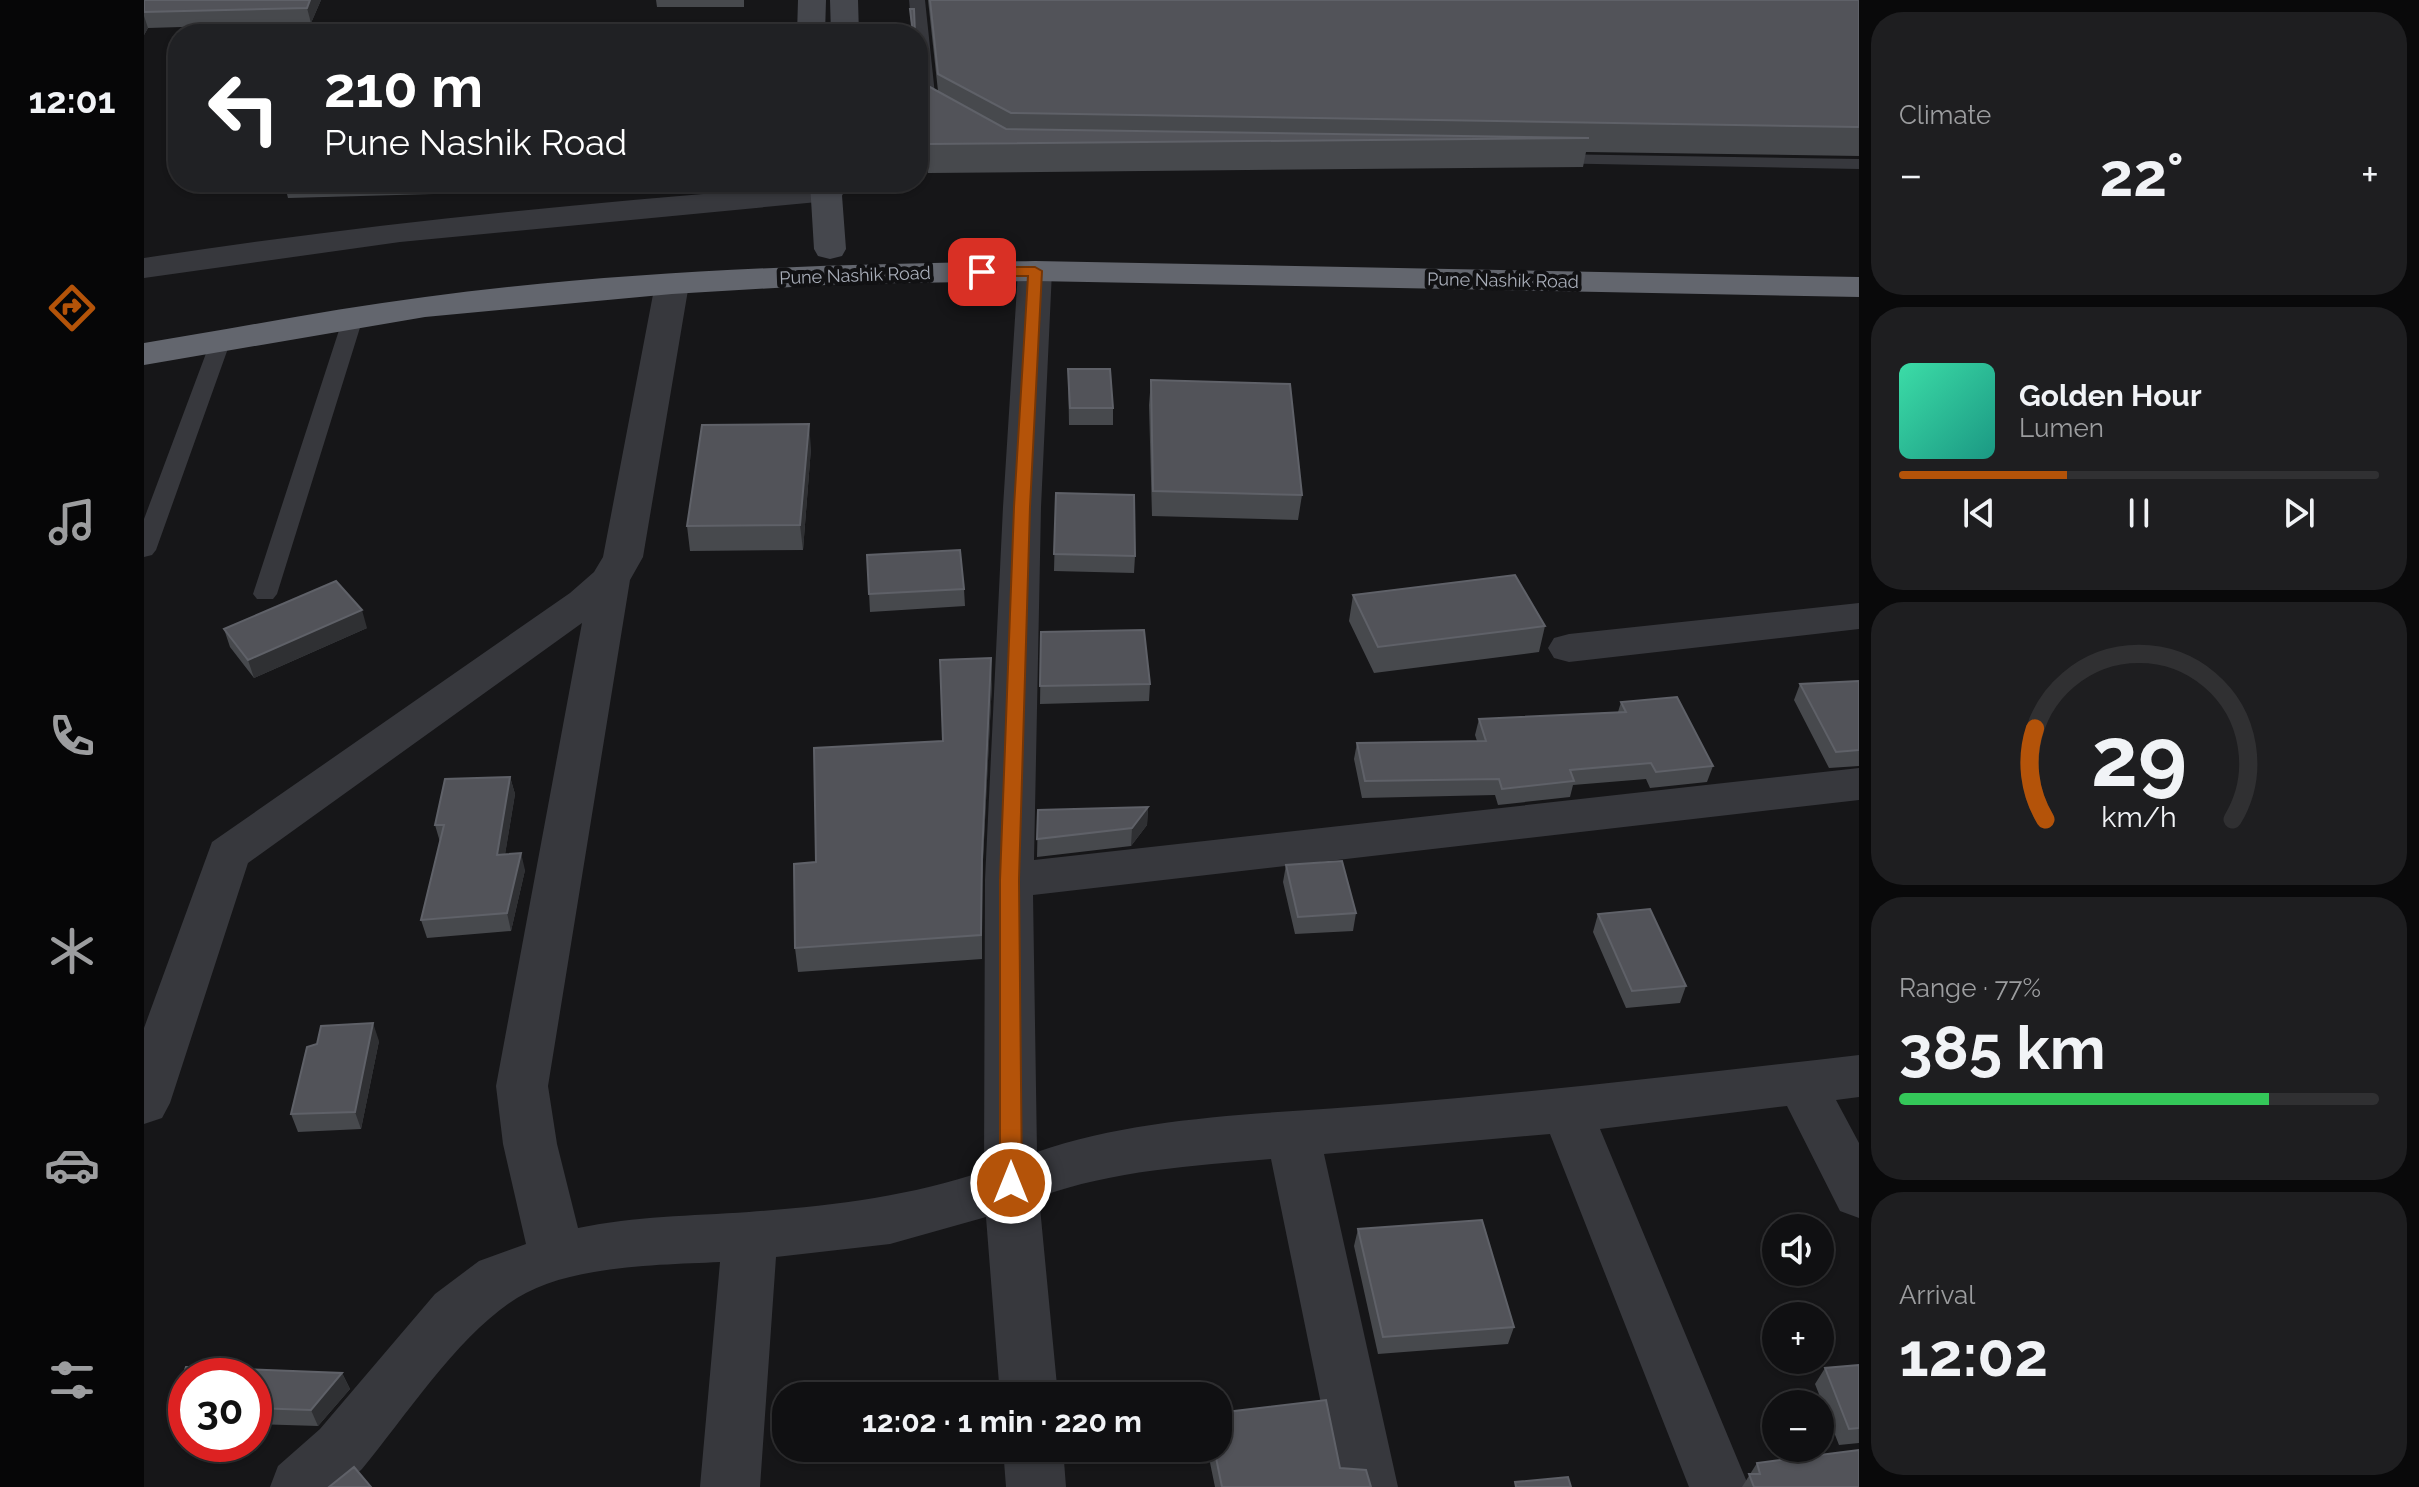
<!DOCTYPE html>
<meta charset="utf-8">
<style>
body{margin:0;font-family:Raleway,sans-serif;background:#1e1e20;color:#f1f3f6;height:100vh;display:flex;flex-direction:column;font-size:30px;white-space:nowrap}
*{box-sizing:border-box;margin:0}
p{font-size:26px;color:#9c9d9f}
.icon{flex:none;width:44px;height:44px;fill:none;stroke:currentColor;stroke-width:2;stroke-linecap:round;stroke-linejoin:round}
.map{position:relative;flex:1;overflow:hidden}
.sheet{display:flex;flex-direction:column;gap:12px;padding:12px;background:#09090a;width:560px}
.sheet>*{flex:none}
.banner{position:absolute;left:24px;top:24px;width:760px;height:168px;border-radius:32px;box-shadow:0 2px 6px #0004,0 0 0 2px #303032;background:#202124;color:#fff;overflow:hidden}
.fabs{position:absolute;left:1618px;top:1214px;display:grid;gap:16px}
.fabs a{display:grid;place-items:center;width:72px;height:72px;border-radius:50%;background:#101012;box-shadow:0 2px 6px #0004,0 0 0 2px #303032;font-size:40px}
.speed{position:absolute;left:24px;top:1358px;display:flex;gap:16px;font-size:40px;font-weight:700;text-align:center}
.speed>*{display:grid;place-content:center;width:104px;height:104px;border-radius:50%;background:#101012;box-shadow:0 2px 6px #0004,0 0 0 2px #303032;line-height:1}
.speed .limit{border:12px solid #d22;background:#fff;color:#111}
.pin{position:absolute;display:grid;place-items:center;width:68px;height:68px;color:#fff;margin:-34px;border-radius:16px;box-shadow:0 4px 12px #0006}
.me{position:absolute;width:88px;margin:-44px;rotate:0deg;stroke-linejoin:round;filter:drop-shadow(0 0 6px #0008)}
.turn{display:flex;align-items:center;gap:28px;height:168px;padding:0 24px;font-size:36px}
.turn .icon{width:104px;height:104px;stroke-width:2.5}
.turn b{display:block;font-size:56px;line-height:68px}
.big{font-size:60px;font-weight:700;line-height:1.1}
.sheet .card{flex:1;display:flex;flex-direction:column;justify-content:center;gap:12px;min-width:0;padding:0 28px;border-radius:32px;background:#1e1e20}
.sheet .dial{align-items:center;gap:0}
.dial svg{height:208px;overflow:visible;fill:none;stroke:#303032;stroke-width:7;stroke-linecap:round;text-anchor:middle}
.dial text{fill:#f1f3f6;stroke:none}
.song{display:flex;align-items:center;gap:24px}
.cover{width:96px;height:96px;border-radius:12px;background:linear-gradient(135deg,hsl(160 70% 55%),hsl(170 70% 35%))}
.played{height:8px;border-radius:4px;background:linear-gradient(90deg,#b45309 35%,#303032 35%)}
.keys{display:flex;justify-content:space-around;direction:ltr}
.heat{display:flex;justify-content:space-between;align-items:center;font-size:44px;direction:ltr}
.charge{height:12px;border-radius:6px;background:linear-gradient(90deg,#34c759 77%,#303032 0)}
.trip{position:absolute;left:628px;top:1382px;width:460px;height:80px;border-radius:32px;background:#101012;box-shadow:0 2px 6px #0004,0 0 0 2px #303032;font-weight:700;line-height:80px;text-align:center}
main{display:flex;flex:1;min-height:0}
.tab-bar{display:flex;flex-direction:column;width:144px;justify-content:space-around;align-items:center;background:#060607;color:#9c9d9f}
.tab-bar .icon{width:56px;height:56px}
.tab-bar .on{color:#b45309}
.tab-bar b{font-size:36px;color:#f1f3f6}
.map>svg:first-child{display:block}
</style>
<main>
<nav class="tab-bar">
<b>12:01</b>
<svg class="icon on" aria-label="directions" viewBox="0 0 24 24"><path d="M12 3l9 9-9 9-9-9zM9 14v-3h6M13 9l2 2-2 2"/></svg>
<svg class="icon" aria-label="music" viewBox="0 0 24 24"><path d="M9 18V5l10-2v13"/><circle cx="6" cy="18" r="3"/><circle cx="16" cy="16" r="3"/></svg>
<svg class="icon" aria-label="phone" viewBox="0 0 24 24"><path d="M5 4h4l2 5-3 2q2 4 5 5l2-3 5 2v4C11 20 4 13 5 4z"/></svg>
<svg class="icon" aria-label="climate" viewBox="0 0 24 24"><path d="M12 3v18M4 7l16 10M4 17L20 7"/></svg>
<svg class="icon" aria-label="car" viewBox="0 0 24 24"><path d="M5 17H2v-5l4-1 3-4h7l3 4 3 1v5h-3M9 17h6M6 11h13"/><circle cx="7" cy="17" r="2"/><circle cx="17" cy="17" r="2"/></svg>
<svg class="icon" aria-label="filters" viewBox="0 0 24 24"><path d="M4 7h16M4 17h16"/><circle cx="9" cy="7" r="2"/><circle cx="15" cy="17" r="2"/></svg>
</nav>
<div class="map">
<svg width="1715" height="1487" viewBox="0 0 1715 1487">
<rect width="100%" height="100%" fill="#161618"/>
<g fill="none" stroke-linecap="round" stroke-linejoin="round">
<path fill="#37383d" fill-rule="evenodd" d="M765 0H781L792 104 805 113 802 117H790L775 106 774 34H768Z
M1405 154 1715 159V169L1399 163 1396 159Z
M209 312 219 318 133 594 129 599H113L109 594 199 318Z
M77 334 87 340 12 550 8 555 0 557V519L67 340Z"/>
<path fill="#37383d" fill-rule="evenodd" d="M684 184 695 186 700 193 695 200 256 242 0 278V258C227 223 455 201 684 184Z
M891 261 903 264 908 271 897 507 890 860 1715 768V800L889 895 893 1152C1001 1114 1131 1114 1246 1104 1403 1091 1559 1073 1715 1055V1097L1692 1100 1715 1143V1218L1696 1211 1643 1106 1456 1129 1605 1487H1545L1406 1134 1180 1154 1254 1487H1194L1127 1159C1048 1166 970 1170 895 1197L914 1396H856L842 1217 746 1244 632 1257 616 1487H556L576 1262C516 1265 426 1265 373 1298 314 1335 263 1415 218 1469L199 1487H126L134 1466 176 1429 291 1294 335 1261 382 1244 359 1144 352 1086 438 623 104 863 26 1103 18 1118 0 1124V1028L68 842 426 593 450 572 459 557 511 284 516 277 528 274 540 277 545 284 499 557 486 580 404 1086 413 1144 434 1228C492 1216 546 1216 605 1212 684 1206 765 1197 840 1171L841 880 859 507 874 271 879 264Z
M1715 603V629L1425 662 1410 658 1404 648 1410 638 1425 634Z
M859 1448H919L922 1487H862Z"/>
<path fill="#45474d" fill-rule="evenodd" d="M654 0H682L681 34H653Z
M686 0H714L715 34H687Z
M697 182 702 249 698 256 686 259 674 256 670 249 666 183Z"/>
<path fill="#63666e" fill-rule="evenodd" d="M891 261 1715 277V297L891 281 699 284 528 294 281 317 0 365V343C93 328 187 309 281 297 483 270 688 264 891 261Z"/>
</g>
<path fill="#47494d" d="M0 0H177L167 23 4 28 0 35Z
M512 0H600V7H513Z
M784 0H1715V156L1442 152 1439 167 784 173 776 110 775 81 794 91Z
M140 182H329L326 193 144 198Z
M924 369 969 408V425H925Z
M1007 380 1158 495 1154 520 1008 516 1005 405Z
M667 448 659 550 546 551 543 526Z
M912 493 991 556 990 573 910 571Z
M723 555 820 589 821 606 726 612Z
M1209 595 1401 626 1395 652 1230 673 1205 621Z
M223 628 110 678 86 647 80 629Z
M897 632 1006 684 1005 701 896 704Z
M1715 681V766L1685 768 1650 700 1656 684Z
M848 682 838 880V959L654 972 651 948 672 862 799 741Z
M1477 702 1569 766 1563 782 1506 788 1502 779 1429 785 1426 797 1354 805 1351 795 1218 798 1210 759 1213 743 1333 741 1331 735 1335 719 1474 712Z
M366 777 371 794 361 854 381 870 367 931 283 938 277 920 296 842 291 825Z
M1004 807 1003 825 987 846 893 857 894 810Z
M1142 865 1212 913 1209 931 1151 934 1139 882Z
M1454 914 1542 986 1536 1003 1482 1008 1449 932Z
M235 1041 217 1129 154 1132 147 1114Z
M1214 1229 1370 1327 1364 1344 1234 1354 1210 1246Z
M1715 1365V1443L1695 1445 1671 1384 1681 1368Z
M42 1367 198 1373 206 1389 174 1426 110 1424V1376H42V1421H39L29 1405Z
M1063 1448H1074L1196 1468 1227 1487H1071Z
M1613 1463 1715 1487H1598Z"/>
<path fill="#2f3033" d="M166 0H177L167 23 163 8Z
M0 16 4 28 0 35Z
M324 182H329L326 193Z
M665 424 667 448 659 550 656 525Z
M218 610 223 628 110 678 104 660Z
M847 658 848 682 838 880V959V856Z
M366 777 371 794 358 873 353 855Z
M1004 807 1003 825 987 846 988 828Z
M377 853 381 870 367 931 363 913Z
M229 1023 235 1041 217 1129 211 1112Z
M198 1373 206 1389 174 1426 167 1410Z"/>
<path fill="#525359" stroke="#5f6168" stroke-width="2" d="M0 0H166L163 8 0 12Z
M786 0H1715V127L867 113 794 74Z
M766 9H770L771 34H769Z
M775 81 862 129 1445 138 783 144Z
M924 369H966L969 408H926Z
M1007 380 1146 384 1158 495 1009 491Z
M665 424 656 525 543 526 558 425Z
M912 493 990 495 991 556 910 554Z
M816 550 820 589 725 594 723 555Z
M1371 575 1401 626 1234 647 1209 595Z
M192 581 218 610 104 660 80 629Z
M1000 630 1006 684 896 686 897 632Z
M847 658 838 856 837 935 651 948 650 864 672 862 670 748 799 741 796 660Z
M1715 681V750L1692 752 1656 684Z
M1533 697 1569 766 1512 772 1507 763 1426 770 1430 781 1358 789 1355 779 1221 781 1213 743 1342 741 1335 719 1482 712 1477 702Z
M366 777 353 855 377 853 363 913 277 920 300 825H291L301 779Z
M1004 807 988 828 893 839 894 810Z
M1198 861 1212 913 1154 917 1142 865Z
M1506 909 1542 986 1488 991 1454 914Z
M229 1023 211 1112 147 1114 163 1047 173 1044 177 1026Z
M1338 1220 1370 1327 1239 1337 1214 1229Z
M1715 1365V1428L1705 1429 1681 1368Z
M42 1367 198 1373 167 1410 110 1408V1376H42V1405H29Z
M1182 1400 1196 1468 1222 1470 1227 1487H1078L1070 1448H1074V1413Z
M1715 1450V1487H1610L1605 1474H1616L1613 1463Z
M210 1467 227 1487H185Z
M1424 1477 1427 1487H1372L1371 1482Z"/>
<path fill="#b45309" stroke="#753606" stroke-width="2" d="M891 267 898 271 886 507 875 880 878 1183 875 1189 867 1192 859 1189 856 1183V880L870 507 884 276H838L831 272 838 267Z"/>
<g text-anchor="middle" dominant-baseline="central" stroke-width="8" stroke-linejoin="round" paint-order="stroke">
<g font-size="18" fill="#a8adb8" stroke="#111113">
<text transform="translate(711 275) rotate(-2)">Pune Nashik Road</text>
<text transform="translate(1359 280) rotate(1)">Pune Nashik Road</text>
</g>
</g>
</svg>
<div class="fabs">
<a><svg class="icon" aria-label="sound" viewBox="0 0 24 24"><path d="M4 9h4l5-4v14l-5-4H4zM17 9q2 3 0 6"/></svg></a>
<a>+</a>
<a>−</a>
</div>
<div class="speed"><div class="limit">30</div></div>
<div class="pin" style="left:838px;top:272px;background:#d93025"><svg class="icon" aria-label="arrive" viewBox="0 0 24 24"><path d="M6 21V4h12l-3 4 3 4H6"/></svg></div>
<svg class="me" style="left:867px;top:1183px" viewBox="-20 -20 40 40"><circle r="17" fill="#b45309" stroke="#fff" stroke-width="3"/><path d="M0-11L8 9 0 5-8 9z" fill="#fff"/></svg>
<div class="trip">12:02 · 1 min · 220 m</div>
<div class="banner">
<div class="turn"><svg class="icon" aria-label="left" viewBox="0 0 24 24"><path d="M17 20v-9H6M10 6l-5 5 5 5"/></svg><div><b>210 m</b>Pune Nashik Road</div></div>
</div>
</div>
<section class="sheet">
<div class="card"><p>Climate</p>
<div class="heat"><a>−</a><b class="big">22°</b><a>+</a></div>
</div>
<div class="card">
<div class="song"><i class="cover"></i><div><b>Golden Hour</b><p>Lumen</p></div></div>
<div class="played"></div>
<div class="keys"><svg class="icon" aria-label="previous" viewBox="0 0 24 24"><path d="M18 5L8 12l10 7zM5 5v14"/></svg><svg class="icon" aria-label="pause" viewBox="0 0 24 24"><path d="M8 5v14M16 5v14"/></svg><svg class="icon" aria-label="next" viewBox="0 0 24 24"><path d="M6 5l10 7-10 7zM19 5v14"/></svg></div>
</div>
<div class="card dial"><svg viewBox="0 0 100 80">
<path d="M14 69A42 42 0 1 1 86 69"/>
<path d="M14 69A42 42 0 0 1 10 34" stroke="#b45309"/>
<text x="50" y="56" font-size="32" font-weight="700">29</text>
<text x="50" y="72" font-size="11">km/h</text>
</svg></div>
<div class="card"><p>Range · 77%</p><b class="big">385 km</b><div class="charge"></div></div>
<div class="card"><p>Arrival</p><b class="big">12:02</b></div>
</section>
</main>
